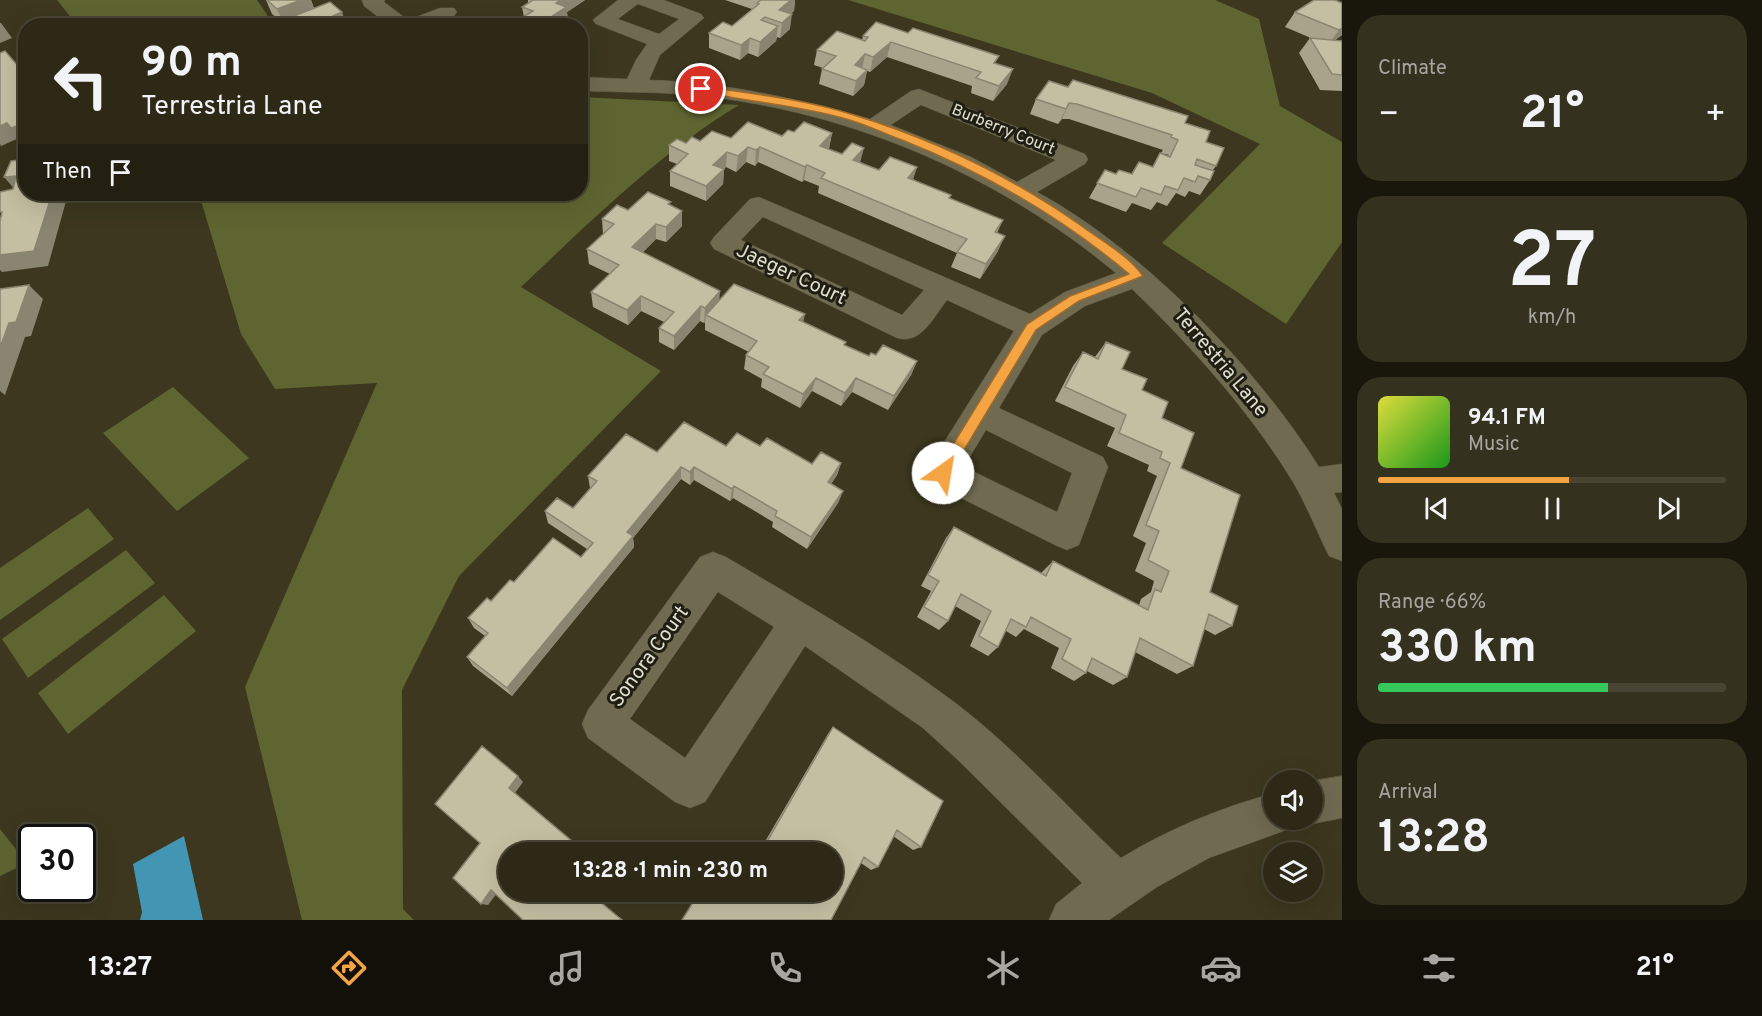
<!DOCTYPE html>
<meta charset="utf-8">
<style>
body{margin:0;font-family:Overpass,sans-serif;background:#35311f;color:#f1f3f6;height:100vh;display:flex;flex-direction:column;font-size:22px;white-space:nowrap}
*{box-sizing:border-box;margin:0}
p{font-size:20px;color:#a7a6a1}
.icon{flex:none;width:33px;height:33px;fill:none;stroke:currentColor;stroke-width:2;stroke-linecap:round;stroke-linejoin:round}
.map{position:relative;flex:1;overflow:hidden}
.panel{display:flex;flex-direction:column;gap:15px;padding:15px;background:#19170c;width:420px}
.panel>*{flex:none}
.banner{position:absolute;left:18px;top:18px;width:570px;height:183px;border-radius:24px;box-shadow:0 6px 24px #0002,0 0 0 2px #484535;background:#2d2916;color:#f1f3f6;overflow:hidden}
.tools{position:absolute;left:1263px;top:770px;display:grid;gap:12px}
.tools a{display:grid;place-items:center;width:60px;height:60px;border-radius:50%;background:#2d2916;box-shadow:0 6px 24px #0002,0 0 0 2px #484535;font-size:30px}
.speed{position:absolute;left:18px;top:824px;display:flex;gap:12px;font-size:30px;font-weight:700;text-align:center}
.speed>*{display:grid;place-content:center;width:78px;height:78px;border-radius:50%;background:#2d2916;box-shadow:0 6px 24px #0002,0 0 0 2px #484535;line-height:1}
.speed .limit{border:3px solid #111;border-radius:9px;background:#fff;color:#111}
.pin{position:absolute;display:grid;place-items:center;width:51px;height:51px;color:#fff;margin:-26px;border:3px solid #fff;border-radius:50%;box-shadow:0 2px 6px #0007}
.me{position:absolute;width:66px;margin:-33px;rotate:32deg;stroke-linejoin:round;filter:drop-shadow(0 0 4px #0008)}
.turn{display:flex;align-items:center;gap:21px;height:126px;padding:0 24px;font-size:27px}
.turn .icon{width:78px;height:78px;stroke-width:2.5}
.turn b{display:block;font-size:42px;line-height:51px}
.then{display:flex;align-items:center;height:57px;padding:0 24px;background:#0003;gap:12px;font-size:22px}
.big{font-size:45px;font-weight:700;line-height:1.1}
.panel .tile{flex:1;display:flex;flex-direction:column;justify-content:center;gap:9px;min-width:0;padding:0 21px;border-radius:24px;background:#35311f}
.panel .dial{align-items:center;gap:0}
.dial b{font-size:78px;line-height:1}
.song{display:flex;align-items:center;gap:18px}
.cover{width:72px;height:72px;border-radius:9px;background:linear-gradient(135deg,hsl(60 70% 55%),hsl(120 70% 35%))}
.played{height:6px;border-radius:3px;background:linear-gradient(90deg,#f4a443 55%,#484535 55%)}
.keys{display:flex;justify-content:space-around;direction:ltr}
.heat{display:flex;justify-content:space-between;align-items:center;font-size:33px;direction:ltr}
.charge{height:9px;border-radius:4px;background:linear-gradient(90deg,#34c759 66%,#484535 0)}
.trip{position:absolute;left:498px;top:842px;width:345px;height:60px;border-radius:30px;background:#2d2916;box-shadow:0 6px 24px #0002,0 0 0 2px #484535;font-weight:700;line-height:60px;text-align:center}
.tabs{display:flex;height:96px;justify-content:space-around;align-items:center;background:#121009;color:#a7a6a1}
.tabs .icon{width:42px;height:42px}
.tabs .current{color:#f4a443}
.tabs b{font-size:27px;color:#f1f3f6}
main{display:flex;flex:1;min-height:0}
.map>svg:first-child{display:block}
</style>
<main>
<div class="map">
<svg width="1342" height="920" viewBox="0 0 1342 920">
<rect width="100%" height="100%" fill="#3c371e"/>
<path fill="#5f6531" d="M57 0H257L274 25H77Z
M848 0H1215L1259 19 1280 106 1342 142V242L1286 324 1162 243 1260 144 1152 93Z
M581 97 739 105C657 155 590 222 521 287L661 371 459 576 402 690 403 909 414 920H302L245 687 377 383 275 389 241 334 199 194H580Z
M173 387 249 458 177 511 103 433Z
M88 508 114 539 0 620V568Z
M126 550 155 583 28 678 2 639Z
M164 595 196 631 68 734 38 693Z
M0 829 27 863 0 876Z"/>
<path fill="#4296b3" d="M184 836 203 920H140L142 912 133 864Z"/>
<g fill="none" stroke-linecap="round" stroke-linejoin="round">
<g stroke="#58543e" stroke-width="1">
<path id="minor" d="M362 0H385L384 2 408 20 440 8H454L457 12 454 16 430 26H390L364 6Z
M618 0H664L701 14 704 18 660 55 649 80C725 82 797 99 870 119L911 91 919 89 1085 154 1088 159 1085 164 1037 192C1142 249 1255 365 1319 467L1342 464V492L1334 493 1342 509V561L1329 556C1317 532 1307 506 1293 482 1249 410 1192 347 1132 289L1085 306 1042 335 999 408 1103 457 1108 467 1079 545 1067 550 1055 545 931 483 926 473 931 463 1014 331 947 300C933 318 921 345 897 338L714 249 710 243 714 237 750 199 759 197 1030 314 1065 292 1116 273C993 171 840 107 681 94 647 92 614 92 580 91V77L627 79 636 60 647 44 596 24 593 20ZM638 4 679 19 659 34 618 19ZM921 105 1056 160 1017 182 971 157 891 125ZM763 217 924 290 902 315 741 240ZM986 430 1072 473 1057 512 964 467Z
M713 552 726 557C802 602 879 646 950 699 1010 743 1066 806 1121 858 1168 829 1220 808 1274 793V819H1294L1289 829 1209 858 1157 887 1109 920H1049L1056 904 1082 883 959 761 923 728 805 646 705 802 690 808 675 802 588 738 582 724 588 710 700 557ZM718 592 774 627 685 758 630 719Z
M1342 776V818L1312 824 1299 819H1312V781Z"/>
</g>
<use href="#minor" fill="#6f6a50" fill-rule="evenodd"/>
</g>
<path fill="#a9a38b" d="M266 0H311L314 8 347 26H298L295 19 284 24 272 14Z
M528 0H585L567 12 568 22 562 26H514L513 23 524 17 522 7 528 3Z
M725 0H795L794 11 790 14V29L780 38 777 37 776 41 758 57 748 53 740 60 709 48V33L732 26 752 9Z
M1342 3V35L1335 40 1342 41V91L1320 90 1299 53 1310 38H1311L1285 27 1295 12Z
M863 36 997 63 1007 84 993 101 971 93 972 86 887 57 870 72 867 71 864 85 853 96 819 84 822 69 823 68 814 65 817 50 862 40Z
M1049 81 1185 123 1206 142 1216 166 1213 170 1210 180 1200 195 1189 191 1185 197 1176 193 1167 206 1157 202 1151 210 1132 203 1126 212 1089 198 1105 170 1116 174H1131L1139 162 1152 167 1160 153 1168 156 1169 155 1161 153 1163 150 1069 119H1062L1058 124 1030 114 1036 99Z
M794 132 832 133 829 149 879 170 917 167 913 179 950 199 1003 220 997 233 998 251 980 279 951 267 957 253 818 193 819 186 804 180 802 182 758 162 755 166 746 162 736 172 726 167 724 169 723 184 706 201 670 186V171L677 164 669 161V145L700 141 782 136Z
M671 205 682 211V226L666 242 656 239 642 253 720 300 803 322 845 345 869 356 876 355 917 361 911 375 888 410 852 392 841 406 812 391 800 408 761 387 762 379 744 369 746 355 749 352 705 330V322L704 323 700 321 674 350 659 342V328L664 322 641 311 628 325 593 307 591 292 610 274 589 264 587 249 603 234 602 219 628 210Z
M1106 342 1122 369 1142 390 1162 418 1181 468 1210 592 1232 626 1215 635 1204 629 1193 666 1177 674 1135 652 1127 677 1113 685 1087 671 1086 673 1074 681 1051 668 1059 648 1024 629 1016 637 1006 631 998 647 988 656 970 646 981 621 955 606 948 621 939 630 917 617 931 591 921 586 946 538 954 527 1041 573 1053 561 1139 605 1141 599 1151 592 1154 581 1135 571 1146 543 1133 536 1157 476 1147 471 1149 465 1107 446 1115 428 1055 401 1073 366 1083 352 1095 357Z
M726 446H760L812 464 841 463 837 475 831 484 843 491 838 503 807 549 772 527 773 522 733 498 730 501 694 480 690 485 681 479 633 538 634 547 512 696 473 666 467 657 485 636 474 628 468 618 491 601 514 582 581 557 587 549 548 523 545 511 573 508 590 488 588 476 657 452Z
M833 727 921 847 913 850 893 836 878 867 871 870 861 863 832 852H759L828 734Z"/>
<path fill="#898571" d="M301 0H311L315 12 294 16 296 19 284 24 277 9Z
M561 0H585L567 12 568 22 562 26H549L548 19 556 3Z
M791 0H795L794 11 780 23 779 10Z
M342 12 347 26H334L332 19 333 16Z
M792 14 790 29 780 38 782 23Z
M0 23H1L12 38 0 43Z
M778 26 776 41 758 57 760 42Z
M1342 28V35L1328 45 1339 30Z
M750 38 748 53 740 60 741 45Z
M891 42 887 57 870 72 873 57Z
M865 54 862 70 851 80 855 65Z
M1013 69 1007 84 993 101 999 86Z
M867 70 864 85 853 96 856 81Z
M1069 103 1062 119 1058 124 1066 109Z
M7 123H26V143L24 144 19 138 1 146 0 144V126Z
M832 133 829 148 817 161 820 146Z
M748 147 746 162 736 172 738 156Z
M760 147 758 162 755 166 756 150Z
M864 148 860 163 853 160Z
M727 152 726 167 713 180V165Z
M807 165 804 180 802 182 805 167Z
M917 167 912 182 908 178Z
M724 169 723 184 706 201V186Z
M16 176 17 192 4 177Z
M52 194H68L48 266 2 272 0 270V255Z
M682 211V226L666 242V227Z
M656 224V239L632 262V247Z
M1005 236 998 251 980 279 986 264Z
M29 285 43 299 31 336 25 337 5 395 0 391V348L9 323Z
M720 291 719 306 706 315 705 322 704 323 705 308Z
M641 296V311L628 325 627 310Z
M701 306 700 321 674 350V336Z
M805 314 802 328 799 320Z
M917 361 911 375 888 410 894 396Z
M816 378 812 391 800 408 803 394Z
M856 378 852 392 841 406 845 393Z
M841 463 837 475 824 495 828 482Z
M681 467V479L633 538 634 547 512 696 507 688 627 532Z
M694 467V480L690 485V472Z
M734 486 733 498 730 501 732 489Z
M843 491 838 503 807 549 811 537Z
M518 776 523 782 515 793 509 788Z
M491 890 498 892 488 905 481 904Z
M593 891H597L594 896 622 920 591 894Z"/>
<path fill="#c4bea2" stroke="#898571" stroke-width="1.5" d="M267 0H301L277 9Z
M533 0H561L556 3 566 7 548 19 559 23 555 26H519L513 23 533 11 522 7Z
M761 0H791L779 10 792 14 782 23 765 17 761 20 778 26 760 42 750 38 741 45 709 33 723 22 732 26 759 4 757 3Z
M1314 0H1335L1342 3V28L1339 30 1295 12Z
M330 2 342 12 333 16 335 18 332 19 340 26H306L294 16Z
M876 22 908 33 913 28 999 56 994 63 1013 69 999 86 976 78 981 72 891 42 873 57 865 54 855 65 867 70 856 81 822 69 836 56 817 50 837 31 865 41 868 37 863 36Z
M1310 38 1342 41V75L1332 74Z
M5 51 26 75V123L11 128 7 123 0 126V53Z
M1073 80 1188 116 1185 123 1210 131 1206 142 1224 148 1216 166 1197 159 1195 165 1214 171 1210 180 1198 176 1195 182 1184 178 1178 190 1165 186 1161 195 1141 188 1136 197 1097 183 1105 170 1116 174 1119 170 1132 174 1139 162 1153 167 1160 153 1170 157 1178 140 1171 137 1172 135 1077 104 1069 103 1066 109 1036 99 1049 81 1068 87Z
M748 122 782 136 788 130 794 132 804 122 832 133 820 146 842 154 852 143 864 148 853 160 879 170 890 157 917 167 908 178 951 195 949 198 1003 220 995 232 1005 236 986 264 957 252 967 239 821 178 825 173 807 165 805 167 760 147 756 150 748 147 738 156 727 152 713 165 724 169 706 186 670 171 688 154 669 145 677 139 686 143 692 137 700 141 712 131 731 138Z
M24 151H26V194H52L34 251 0 255V221L2 212H0V192L13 189 16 176 4 177 11 161 20 160Z
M648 192 671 202 668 204 682 211 666 227 656 224 632 247 720 291 705 308 701 306 674 336 659 328 674 312 641 296 627 310 591 292 619 265 587 249 614 224 602 219 617 205 628 210Z
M734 284 805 314 799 320 846 342 844 345 869 356 871 353 876 355 883 345 917 361 894 396 856 378 845 393 816 378 803 394 763 374 769 367 746 355 757 341 706 315Z
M29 285 16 322 9 323 0 348V289Z
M1106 342 1130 352 1122 369 1147 379 1142 390 1168 402 1162 418 1194 433 1181 468 1240 495 1210 592 1238 606 1232 626 1209 614 1193 666 1140 638 1127 677 1092 658 1086 673 1062 659 1071 639 1031 617 1026 627 1011 619 998 647 979 636 991 611 961 594 948 621 924 607 939 581 928 575 954 527 1046 576 1053 561 1148 610 1155 589 1161 592 1169 571 1148 560 1159 531 1146 525 1170 463 1160 458 1162 452 1119 433 1126 415 1065 387 1083 352 1098 359Z
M684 422 726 446 737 433 760 446 767 438 812 464 821 452 841 463 828 482 843 491 811 537 775 516 777 511 734 486 732 489 694 467 690 472 681 467 627 532 633 536 507 688 467 657 488 633 468 618 487 598 491 601 510 580 514 582 553 538 581 557 593 543 545 511 557 498 573 508 597 481 588 476 626 434 657 452Z
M833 727 943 801 921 847 897 830 878 867 864 857 831 920H682L700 891H832V852H761Z
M482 746 518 776 509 788 585 852H508V891H593L591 894 622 920H523L491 890 481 904 453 878 480 843 435 804Z
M728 845 737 852H723Z"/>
<path fill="#f4a443" stroke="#9f6b2c" stroke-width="1.5" d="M701 86C752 94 805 99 854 115 935 140 1014 178 1083 227 1102 241 1129 256 1143 276L1079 301 1036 330 948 477H938V469L1027 324 1070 296 1129 274C1060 216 985 173 902 140 883 133 865 124 846 119 798 105 747 102 698 91V87Z"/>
<g text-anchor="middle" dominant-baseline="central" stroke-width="6" stroke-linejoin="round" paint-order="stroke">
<g font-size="16" fill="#e0decf" stroke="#201e13">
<text transform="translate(1003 130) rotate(22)">Burberry Court</text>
</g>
<g font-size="20" fill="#e0decf" stroke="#201e13">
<text transform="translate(791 275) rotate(25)">Jaeger Court</text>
<text transform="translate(1220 363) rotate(50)">Terrestria Lane</text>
<text transform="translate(650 657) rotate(-54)">Sonora Court</text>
</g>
</g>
</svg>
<div class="tools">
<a><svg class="icon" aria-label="sound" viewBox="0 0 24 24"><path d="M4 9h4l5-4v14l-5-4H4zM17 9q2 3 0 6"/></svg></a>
<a><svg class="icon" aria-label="layers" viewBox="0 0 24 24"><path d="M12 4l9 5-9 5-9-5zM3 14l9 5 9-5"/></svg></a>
</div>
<div class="speed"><div class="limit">30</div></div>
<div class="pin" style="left:701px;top:89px;background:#d93025"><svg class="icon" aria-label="arrive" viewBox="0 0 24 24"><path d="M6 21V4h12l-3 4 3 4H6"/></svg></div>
<svg class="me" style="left:943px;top:473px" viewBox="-20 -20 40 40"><circle r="19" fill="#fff"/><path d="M0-13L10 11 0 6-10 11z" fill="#f4a443"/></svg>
<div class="trip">13:28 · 1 min · 230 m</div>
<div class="banner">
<div class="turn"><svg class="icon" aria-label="left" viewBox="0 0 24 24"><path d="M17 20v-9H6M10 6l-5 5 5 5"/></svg><div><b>90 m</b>Terrestria Lane</div></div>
<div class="then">Then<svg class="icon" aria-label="arrive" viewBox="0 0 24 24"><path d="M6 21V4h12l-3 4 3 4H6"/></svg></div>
</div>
</div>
<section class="panel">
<div class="tile"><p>Climate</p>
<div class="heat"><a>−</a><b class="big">21°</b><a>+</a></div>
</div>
<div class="tile dial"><b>27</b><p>km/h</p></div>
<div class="tile">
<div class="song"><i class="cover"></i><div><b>94.1 FM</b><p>Music</p></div></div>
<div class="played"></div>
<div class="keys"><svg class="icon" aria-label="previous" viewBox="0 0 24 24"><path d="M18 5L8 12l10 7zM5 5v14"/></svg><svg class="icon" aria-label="pause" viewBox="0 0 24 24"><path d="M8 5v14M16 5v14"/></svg><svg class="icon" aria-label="next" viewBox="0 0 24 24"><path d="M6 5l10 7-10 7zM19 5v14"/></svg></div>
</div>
<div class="tile"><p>Range · 66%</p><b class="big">330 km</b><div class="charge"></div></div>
<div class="tile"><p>Arrival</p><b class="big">13:28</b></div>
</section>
</main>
<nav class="tabs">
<b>13:27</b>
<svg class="icon current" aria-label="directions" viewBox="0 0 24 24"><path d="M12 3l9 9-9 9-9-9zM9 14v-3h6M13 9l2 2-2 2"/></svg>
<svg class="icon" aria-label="music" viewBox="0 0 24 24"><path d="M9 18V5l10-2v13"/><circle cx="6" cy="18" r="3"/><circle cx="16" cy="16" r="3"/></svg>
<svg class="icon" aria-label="phone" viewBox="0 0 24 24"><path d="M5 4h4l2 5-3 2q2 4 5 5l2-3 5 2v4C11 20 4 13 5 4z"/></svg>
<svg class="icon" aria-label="climate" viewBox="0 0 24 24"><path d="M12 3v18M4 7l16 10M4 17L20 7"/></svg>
<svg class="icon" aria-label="car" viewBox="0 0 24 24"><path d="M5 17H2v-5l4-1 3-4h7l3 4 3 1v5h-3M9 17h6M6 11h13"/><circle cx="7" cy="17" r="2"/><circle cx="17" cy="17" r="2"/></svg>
<svg class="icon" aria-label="filters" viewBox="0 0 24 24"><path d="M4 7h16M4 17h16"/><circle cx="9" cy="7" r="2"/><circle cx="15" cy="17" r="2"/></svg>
<b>21°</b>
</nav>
